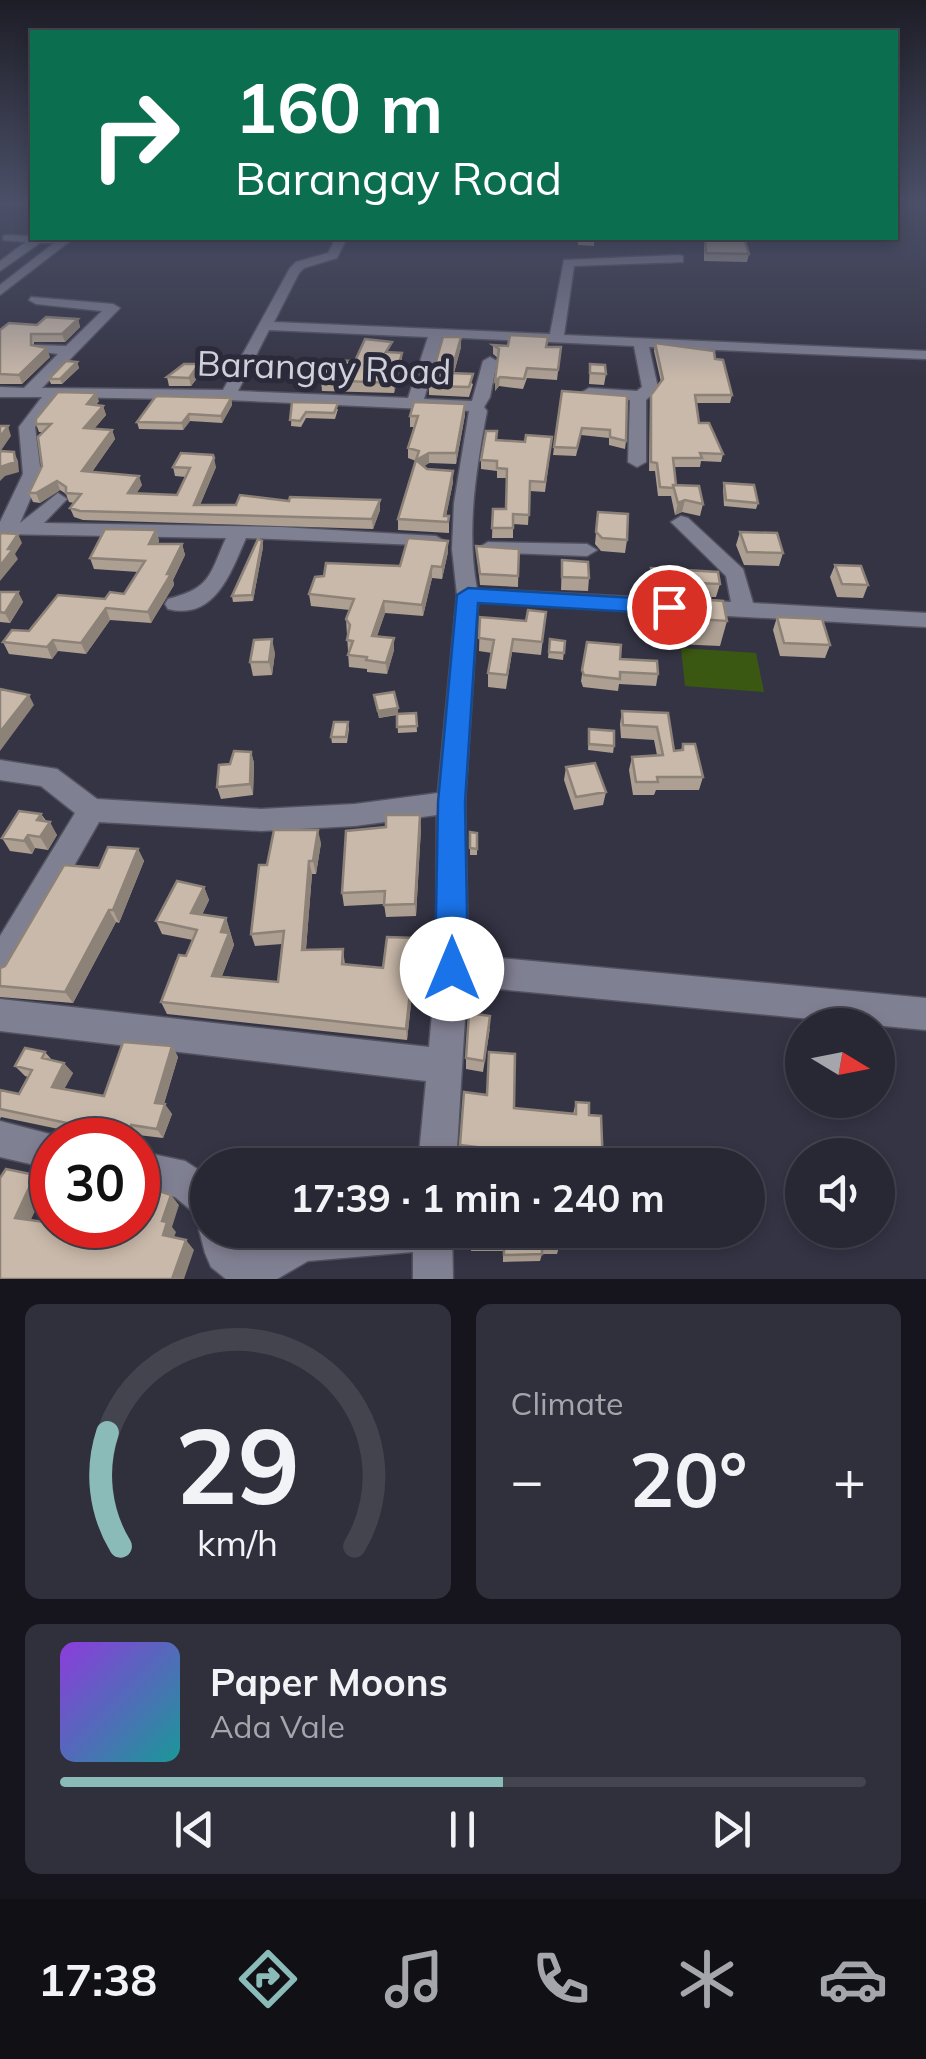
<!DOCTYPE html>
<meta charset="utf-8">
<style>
body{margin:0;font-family:Mulish,sans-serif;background:#302f3c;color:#f1f3f6;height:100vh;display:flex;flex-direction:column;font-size:38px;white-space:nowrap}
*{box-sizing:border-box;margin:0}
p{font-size:32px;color:#a5a5ac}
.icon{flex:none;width:55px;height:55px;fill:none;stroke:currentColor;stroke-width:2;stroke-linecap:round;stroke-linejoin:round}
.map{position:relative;height:1279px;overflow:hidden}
.drawer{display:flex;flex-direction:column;gap:25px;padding:25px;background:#16151d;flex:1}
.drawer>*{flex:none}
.top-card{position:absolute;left:30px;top:30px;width:868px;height:210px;border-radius:0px;box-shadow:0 5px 15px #0003,0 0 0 2px #44444f;background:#0b6e4f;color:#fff;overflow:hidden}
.needle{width:65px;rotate:100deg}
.fabs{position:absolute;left:785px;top:1008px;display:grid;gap:20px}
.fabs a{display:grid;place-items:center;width:110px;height:110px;border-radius:50%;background:#282734;box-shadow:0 5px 15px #0003,0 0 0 2px #44444f;font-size:50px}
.speed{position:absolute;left:30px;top:1118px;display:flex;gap:20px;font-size:50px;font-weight:700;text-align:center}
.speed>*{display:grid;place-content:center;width:130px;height:130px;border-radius:50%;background:#282734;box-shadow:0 5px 15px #0003,0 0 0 2px #44444f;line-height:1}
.speed .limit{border:15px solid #d22;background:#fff;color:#111}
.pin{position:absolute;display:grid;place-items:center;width:85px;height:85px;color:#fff;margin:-42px;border:5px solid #fff;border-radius:50%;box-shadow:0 2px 10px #0007}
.me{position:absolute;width:110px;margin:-55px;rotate:0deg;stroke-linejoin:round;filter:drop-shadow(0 0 8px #0008)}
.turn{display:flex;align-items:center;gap:35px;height:210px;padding:0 40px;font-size:45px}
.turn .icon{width:130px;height:130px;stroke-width:2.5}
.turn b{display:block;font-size:70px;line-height:85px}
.big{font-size:75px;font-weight:700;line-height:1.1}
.drawer .widget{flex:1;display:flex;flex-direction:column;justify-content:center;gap:15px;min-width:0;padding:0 35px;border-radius:15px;background:#302f3c}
.drawer .dial{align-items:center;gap:0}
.dial svg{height:260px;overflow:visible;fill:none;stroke:#44444f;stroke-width:7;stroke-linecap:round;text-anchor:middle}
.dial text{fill:#f1f3f6;stroke:none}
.song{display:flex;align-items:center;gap:30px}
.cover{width:120px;height:120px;border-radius:15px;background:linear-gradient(135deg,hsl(270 70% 55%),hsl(180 70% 35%))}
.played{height:10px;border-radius:5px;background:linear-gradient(90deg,#8bbbb9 55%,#44444f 55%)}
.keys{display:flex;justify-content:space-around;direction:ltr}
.heat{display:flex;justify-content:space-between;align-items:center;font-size:55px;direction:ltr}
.drawer .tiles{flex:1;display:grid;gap:25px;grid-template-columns:1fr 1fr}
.widget:last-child{grid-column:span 2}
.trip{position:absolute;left:190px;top:1148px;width:575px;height:100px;border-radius:50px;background:#282734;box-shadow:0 5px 15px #0003,0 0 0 2px #44444f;font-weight:700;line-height:100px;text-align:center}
.tabs{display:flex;height:160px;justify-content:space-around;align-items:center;background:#101015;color:#a5a5ac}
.tabs .icon{width:70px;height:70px}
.tabs .active{color:#8bbbb9}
.tabs b{font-size:45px;color:#f1f3f6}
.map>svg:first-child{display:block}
</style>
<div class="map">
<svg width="926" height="1279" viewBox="0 0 926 1279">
<rect width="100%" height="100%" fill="#353445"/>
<path fill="#3b5812" d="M681 648 756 653 764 692 685 686Z"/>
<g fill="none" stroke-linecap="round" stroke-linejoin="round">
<g stroke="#535260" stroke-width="3">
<path id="minor" d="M0 202H32V207L0 206Z
M3 236 7 235 74 238 0 295V285L54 243H40L0 271V261L26 242 3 240Z
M336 238H347L337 258 304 268 299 273 274 322 550 334 564 260 679 255 683 256V262L574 266 564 335 926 351V359L649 347 658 388 646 400V462L637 467 628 462 630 400 589 398 581 393 589 388 637 391 642 387 634 346 442 337 424 399 472 401 483 361 490 357 497 361 490 397 484 407 487 411C476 470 466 529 477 589L731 602 726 576 671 522 681 516 688 518 743 569 753 603 926 613V627L478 602 465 802 468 955 926 998V1030L467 986 456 1165H418L426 1081 0 1031V999L429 1047 436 969 437 815 355 826 261 831 99 822 11 976 0 980V936L75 813 41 786 0 780V760L57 769 97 799 261 809 355 804 438 793 457 595 452 549 454 503 469 411 228 400 59 397 35 427 41 474 20 523 58 493 67 499 44 523 280 527 436 536 446 542 443 546 246 538C231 572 215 621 168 609L165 604 168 599C211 588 209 576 226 538L0 534V522L23 474 19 427 42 397H0V387L24 388 58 354 37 351V345L66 346 102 311 36 304 29 300 31 297 113 304 120 308 42 388 223 390 290 268 296 262 328 253ZM269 330 428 337 408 398 238 391Z
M488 542 587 544 597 550 587 556 481 552 478 548Z
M0 1121 65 1138 52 1140V1169L0 1157Z
M138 1151 185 1161 208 1176V1230H237L241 1240 249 1247 286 1230H452L453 1279H413V1252L308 1261 277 1279H226L211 1267 205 1253 199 1230 203 1220 175 1197 138 1188Z"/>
</g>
<use href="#minor" fill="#808093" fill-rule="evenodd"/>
</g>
<path fill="#ad9f92" d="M578 238H611V240L594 239V246L578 245Z
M704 238H744L749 254 747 262 704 261Z
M78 319 80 327 65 342H34V345L50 357 22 384H0V330Z
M461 337V347L454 373 473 384 469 397 429 395V386Z
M655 343 715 359 732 395 730 403H696L699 423 723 454 721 462 701 461 700 467H674L676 485 703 504 700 516 682 512 675 515 671 496H658L655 471H649L650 403 651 395 661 382 654 351Z
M493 345 561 347 557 380 527 378 523 389 499 386 495 391 498 358 493 354Z
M392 352 402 362 394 393 322 391 321 380 355 361Z
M77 362 79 368 62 384H51L49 379Z
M590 364 606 374 604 385 589 384Z
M201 373 191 386H169L167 377Z
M562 391 626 441 625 449 609 445V438L581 435 576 456 553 455Z
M231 398 232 405 222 423 190 421 183 430 139 429 137 422Z
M99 401 96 405 103 406 106 415 94 429 112 430 115 439 92 472 142 485 136 493 177 495 186 477 175 476 173 467H216L200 505 380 510 373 529 83 520 74 517 70 508 74 503 69 502 66 494 60 490 40 503 33 502 29 493 42 466V432H39L36 424Z
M292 402 338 409 335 419 306 418 301 427 291 426Z
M465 415 456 464 429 463 424 466 427 469 453 471V482L446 516H449V533L398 530V519L416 461 408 458V448L414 427H410V416Z
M496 440 551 446 545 492 530 491 528 525 513 524V538H492L493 509H506V478H497V471L481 469V460Z
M724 483 758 503 756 509 724 506 723 489Z
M598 512 627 540 625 553 601 551 595 544Z
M156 530 159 541 158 544H182L185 555 173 580 174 585 151 623 110 620 86 654 58 651 52 659 9 654 3 642 105 599 124 594 138 572 94 569 90 558Z
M740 532 783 553 779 566 744 565 736 545Z
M262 541 263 547 253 601 233 602 232 596Z
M476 546 519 549 518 587 480 585Z
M448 552 442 579 432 578 423 616 385 613 377 636 394 638V650L387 674 367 672V669L349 667 346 619 350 610 311 606 309 594Z
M562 560 589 578 588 591 561 590Z
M835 565 868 585 863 598 837 597 830 577Z
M651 568 720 584 716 597H710L727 621 720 646 675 644 672 617 676 595 650 594 649 581Z
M0 592H18L23 602 10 623 0 622Z
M546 612 541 655 512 652 506 689 488 687V673L492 653 479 651 480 617 526 621Z
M777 617 830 645 825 658 780 656 773 630Z
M550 639 565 641 563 660 548 658Z
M587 642 620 659 658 674 656 686 619 684 618 691 583 687 581 681Z
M275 653 272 675 253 676 250 662Z
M374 695 398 714 416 713 417 732 398 733 397 715 379 718Z
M622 711 668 713 674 751 681 750 683 744 703 777 699 790H656L654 795H633L629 770 632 757 657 755 654 740 621 738 620 724Z
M348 722 349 729 347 743H332L331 737Z
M589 729 614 746 613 753 588 750Z
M251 752 254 763 253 795 221 799 217 787 230 764Z
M566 767 606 792 603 805 574 810 564 780Z
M41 814 57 835 48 850 35 848 32 854 10 851 2 838Z
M386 827 421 828 416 916 386 917 384 904 344 906 342 893Z
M470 832 477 833V855H470Z
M321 843 316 874H312L306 949H343L345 965 383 968 416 938 417 950 407 1040 167 1014 161 1002 193 940 162 934 156 921 204 887 209 900 202 915 226 918 234 945 222 976 278 982 282 944 255 946 251 934 267 865Z
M138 849 144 861 119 923 116 922 73 1003 0 997V968L5 966 99 868Z
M490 1028 483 1072 466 1069V1058Z
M172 1046 178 1057 164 1104 172 1114 163 1138 138 1135 136 1140H95L97 1137 1 1117 0 1119V1090L19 1094 28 1077 25 1076 15 1066 45 1052 52 1060 73 1073 64 1089 104 1096Z
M576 1102 589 1115 485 1157 460 1154V1145L514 1108 573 1114Z
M251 1230H272L271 1233 266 1235 254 1233Z
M455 1230 559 1247 557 1254H542L540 1261 503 1262V1251H471V1243L456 1241Z"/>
<path fill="#8d8277" d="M78 319 80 327 65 342 62 334Z
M461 337V347L451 383V373Z
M47 348 50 357 22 384 19 375Z
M402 353V362L394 393V383Z
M77 362 79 368 62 384 60 379Z
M199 364 201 373 191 386 189 378Z
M500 377 499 386 495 391V381Z
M96 393 99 401 90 413 87 404Z
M231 398 232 405 222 423 221 416Z
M465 404V415L456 464V453Z
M103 406 106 415 87 437 84 428Z
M189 414 190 421 183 430 182 423Z
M8 426 11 436 0 452V437Z
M112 430 115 439 86 480 82 471Z
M14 452 18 461 19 472 5 476 0 481V467Z
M429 453V463L417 471 416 460Z
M214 458 216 467 196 514 194 505Z
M453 471V482L445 522 444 516Z
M139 476 142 485 131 502 128 493Z
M57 481 60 490 40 503 36 493Z
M380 500V510L373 529 372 519Z
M685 500 682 512 675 515 678 503Z
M156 530 159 541 152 555 149 544Z
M18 534 22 543 15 554 18 559 0 581V566L8 549Z
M262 541 263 547 253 601 252 595Z
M448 541V552L442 579V567Z
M182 544 185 555 173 580 174 585 151 623 148 612Z
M432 566V578L423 616 422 605Z
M18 592 23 602 10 623 5 613Z
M384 601 385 613 373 648 372 636Z
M106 608 110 620 86 654 81 643Z
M394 638V650L387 674 386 663Z
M272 639 275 653 272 675 269 662Z
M53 640 58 651 52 659 47 647Z
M29 695 34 705 0 751V732Z
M398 708V714L379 718 378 711Z
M251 752 254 763 253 795 250 784Z
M41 814 47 826 50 822 57 835 48 850 40 837 37 820Z
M420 815 421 828 416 916 415 904Z
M318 830 321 843 316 874 313 861Z
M28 835 35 848 32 854 24 841Z
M138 849 144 861 119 923 113 910Z
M309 861 312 874 305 962 302 950Z
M204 887 209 900 196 926 191 913Z
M109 910 116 922 73 1003 65 992Z
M226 918 234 945 217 988 212 976 221 932Z
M416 938 417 950 407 1040 406 1029Z
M172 1046 178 1057 161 1113 155 1103Z
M64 1063 73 1073 60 1097 52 1087Z
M165 1104 172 1114 163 1138 157 1129Z
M131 1125 138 1135 136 1140H124Z
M35 1175 47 1186 27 1228 15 1218Z
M171 1195 179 1205 172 1227 176 1232 171 1245 163 1235 162 1221Z
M186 1240 194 1250 184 1279H172Z"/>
<path fill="#c9b9aa" stroke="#8d8277" stroke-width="2.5" d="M579 238H595L594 241 579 240Z
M705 238H744L749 254 706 253Z
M46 317 78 319 62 334H31V345L47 348 19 375 0 374V330L9 323 37 325Z
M510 335 548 337 546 347H561L558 370 527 368 524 379 500 377 495 381 499 349 493 345 508 346Z
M443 337H461L451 373 473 374 469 387 429 386Z
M365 339 392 342 386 352 402 353 394 383 321 380 325 360 355 361Z
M655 343 714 351 715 359 723 360 732 395H695L699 423H709L723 454 700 453 702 458H673L676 485H673V488L660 487 657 463 651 462V395L663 379Z
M66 361 77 362 60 379H49Z
M184 364H199L189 378 167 377Z
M590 364 605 365 606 374 590 373Z
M562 391 627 396 626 441 610 437V430L582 428 577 448 554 447Z
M58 392 96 393 87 404 103 406 84 428 112 430 82 471 139 476 128 493 177 495 190 468 173 467 181 453 213 455 214 458 194 505H236L240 495 289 501 290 497 380 500 372 519 80 511 70 508 81 494 66 493V487L57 481 36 493H29L42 466 38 437 51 424H36V419Z
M156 396 231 398 221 416 189 414 182 423 137 422Z
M292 402 338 403 334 413 306 412 300 421 290 420Z
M414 402 465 404 456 453H429L416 460 419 451 408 448 418 416H410Z
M0 426H8L0 437Z
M486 431H497L496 440 525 442 526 435 552 437 545 482 530 481 529 515 513 514V528H492L493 509H506L507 469 497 468V461L481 460Z
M0 451 14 452 15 462 0 467Z
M416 460 427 469 453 471 444 516H449L448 522 398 519Z
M724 483 754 485 758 503 726 500Z
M673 485 699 486 703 504 685 500 678 503Z
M598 512 628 514 627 540 602 538 596 532Z
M105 529 156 530 149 544H182L167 574H171L148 612 106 608 81 643 53 640 47 647 3 642 12 630 29 631 58 595 105 599 110 592 124 594 145 561 90 558Z
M740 532 777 533 783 553 747 552Z
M0 533 18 534 8 549H13L0 566Z
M408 538 448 541 442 567 432 566 422 605 384 601 372 636 394 638 386 663 366 660 367 657 348 655 353 641 347 640 350 625 346 619 354 599 309 594 315 577 324 576 326 563 400 566Z
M258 539 262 541 252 595 232 596Z
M476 546 519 549 518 576 480 574Z
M562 560 588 562 589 578 562 577Z
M835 565 861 566 868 585 842 584Z
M651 568 718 572 720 584 653 581Z
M677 591 709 593 711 600 723 601 727 621 681 618Z
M0 592H18L5 613 0 612Z
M528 610 546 612 542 642 513 639 507 675 488 673 494 640 479 638 480 617 526 621Z
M777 617 822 619 830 645 784 643Z
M272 639 269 662H250L254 640Z
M550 639 565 641 564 653 549 652Z
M587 642 621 645 620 659 657 661 658 674 620 672V679L584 675 582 670Z
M0 689 29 695 0 732Z
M394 692 398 708 378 711 374 695Z
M622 711 668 713 674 751 683 750V744H695L703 777H657L658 782H636L632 757 663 755 657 727 623 725Z
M416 713 417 726 397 727V714Z
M334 722H348L346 737H331Z
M589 729 614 731V746L589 744Z
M234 751 251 752 250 784 217 787 219 765 230 764Z
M595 763 606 792 576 797 566 767Z
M19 811 41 814 37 820 50 822 40 837 28 835 24 841 2 838Z
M386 815H420L415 904 384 905 385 891 342 893 346 831 386 827Z
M274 830H318L313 861H309L302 950 343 949 342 964 383 968 387 937 416 938 406 1029 161 1002 179 955 186 956 197 930 156 921 177 881 204 887 191 913 226 918 221 932 229 933 212 976 278 982 284 931 251 934 259 865H267Z
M470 832 477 833V849L470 848Z
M108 847 138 849 113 910H109L65 992 0 986V968L5 966 64 865 99 868Z
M469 1013 490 1016 484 1061 466 1058Z
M123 1042 172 1046 155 1103 165 1104 157 1129 131 1125 124 1140H95L100 1130 0 1109V1090L19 1094 32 1070 15 1066 25 1048 45 1052 42 1058 64 1063 52 1087 104 1096Z
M489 1052 515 1054 514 1108 576 1114V1102L589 1103V1115L601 1116 603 1165H485L486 1148 460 1145 464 1092 487 1095Z
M217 1158 237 1161 235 1165H215Z
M6 1169 35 1175 15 1218 52 1223V1225H138V1184L171 1195 162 1221 167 1222 163 1235 186 1240 172 1279H0V1178Z
M455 1230H558L559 1247 542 1246V1254L504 1255V1243L471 1244V1235L456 1234Z"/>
<linearGradient id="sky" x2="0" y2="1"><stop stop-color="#1d1d26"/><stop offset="0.53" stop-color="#4b5068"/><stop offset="1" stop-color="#4b5068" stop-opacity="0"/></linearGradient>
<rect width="926" height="381" fill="url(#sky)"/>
<path fill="#1a73e8" stroke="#114b97" stroke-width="2.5" d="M468 588 669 600 680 607 669 614 478 603 465 802 468 969 463 980 452 985 440 980 435 969 438 802 457 595Z"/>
<g text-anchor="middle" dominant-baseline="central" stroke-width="10" stroke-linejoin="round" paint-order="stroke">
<g font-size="35" fill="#d0d0db" stroke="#2b2a3a">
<text transform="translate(324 367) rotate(2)">Barangay Road</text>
</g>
</g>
</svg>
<div class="fabs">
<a><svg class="needle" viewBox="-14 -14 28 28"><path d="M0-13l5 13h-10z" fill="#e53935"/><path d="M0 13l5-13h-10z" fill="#a5a5ac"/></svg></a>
<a><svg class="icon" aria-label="sound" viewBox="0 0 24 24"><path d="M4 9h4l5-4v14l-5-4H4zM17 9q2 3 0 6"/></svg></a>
</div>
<div class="speed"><div class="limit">30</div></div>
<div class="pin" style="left:669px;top:607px;background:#d93025"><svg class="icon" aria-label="arrive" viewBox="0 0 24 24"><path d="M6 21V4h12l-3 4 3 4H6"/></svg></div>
<svg class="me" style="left:452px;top:969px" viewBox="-20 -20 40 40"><circle r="19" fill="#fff"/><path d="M0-13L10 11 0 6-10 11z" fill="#1a73e8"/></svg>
<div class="trip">17:39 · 1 min · 240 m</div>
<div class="top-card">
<div class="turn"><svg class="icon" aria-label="right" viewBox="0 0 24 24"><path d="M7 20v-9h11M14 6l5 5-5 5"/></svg><div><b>160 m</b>Barangay Road</div></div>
</div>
</div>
<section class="drawer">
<div class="tiles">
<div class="widget dial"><svg viewBox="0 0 100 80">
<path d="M14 69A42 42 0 1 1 86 69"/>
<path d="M14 69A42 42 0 0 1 10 34" stroke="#8bbbb9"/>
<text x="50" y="56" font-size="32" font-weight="700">29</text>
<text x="50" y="72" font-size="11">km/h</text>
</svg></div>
<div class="widget"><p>Climate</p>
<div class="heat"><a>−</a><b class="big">20°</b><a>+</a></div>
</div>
<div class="widget">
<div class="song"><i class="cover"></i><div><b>Paper Moons</b><p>Ada Vale</p></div></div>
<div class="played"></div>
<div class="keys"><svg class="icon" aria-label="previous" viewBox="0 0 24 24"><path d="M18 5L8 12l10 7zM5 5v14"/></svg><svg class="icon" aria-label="pause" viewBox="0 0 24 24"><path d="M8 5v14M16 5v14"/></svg><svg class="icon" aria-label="next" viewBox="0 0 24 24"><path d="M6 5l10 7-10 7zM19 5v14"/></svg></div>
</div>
</div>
</section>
<nav class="tabs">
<b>17:38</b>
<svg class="icon active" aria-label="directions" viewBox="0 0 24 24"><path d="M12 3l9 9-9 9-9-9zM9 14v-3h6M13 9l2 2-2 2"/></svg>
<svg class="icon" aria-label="music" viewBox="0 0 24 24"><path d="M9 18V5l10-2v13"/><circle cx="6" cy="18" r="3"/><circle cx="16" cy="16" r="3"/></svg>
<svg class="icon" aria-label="phone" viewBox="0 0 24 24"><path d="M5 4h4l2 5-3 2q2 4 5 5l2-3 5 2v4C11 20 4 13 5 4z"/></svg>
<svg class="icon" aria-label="climate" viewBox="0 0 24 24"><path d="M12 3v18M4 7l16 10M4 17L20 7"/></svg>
<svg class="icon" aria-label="car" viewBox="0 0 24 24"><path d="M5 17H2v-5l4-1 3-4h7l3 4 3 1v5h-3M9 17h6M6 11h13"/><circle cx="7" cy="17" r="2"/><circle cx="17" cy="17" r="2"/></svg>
</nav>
